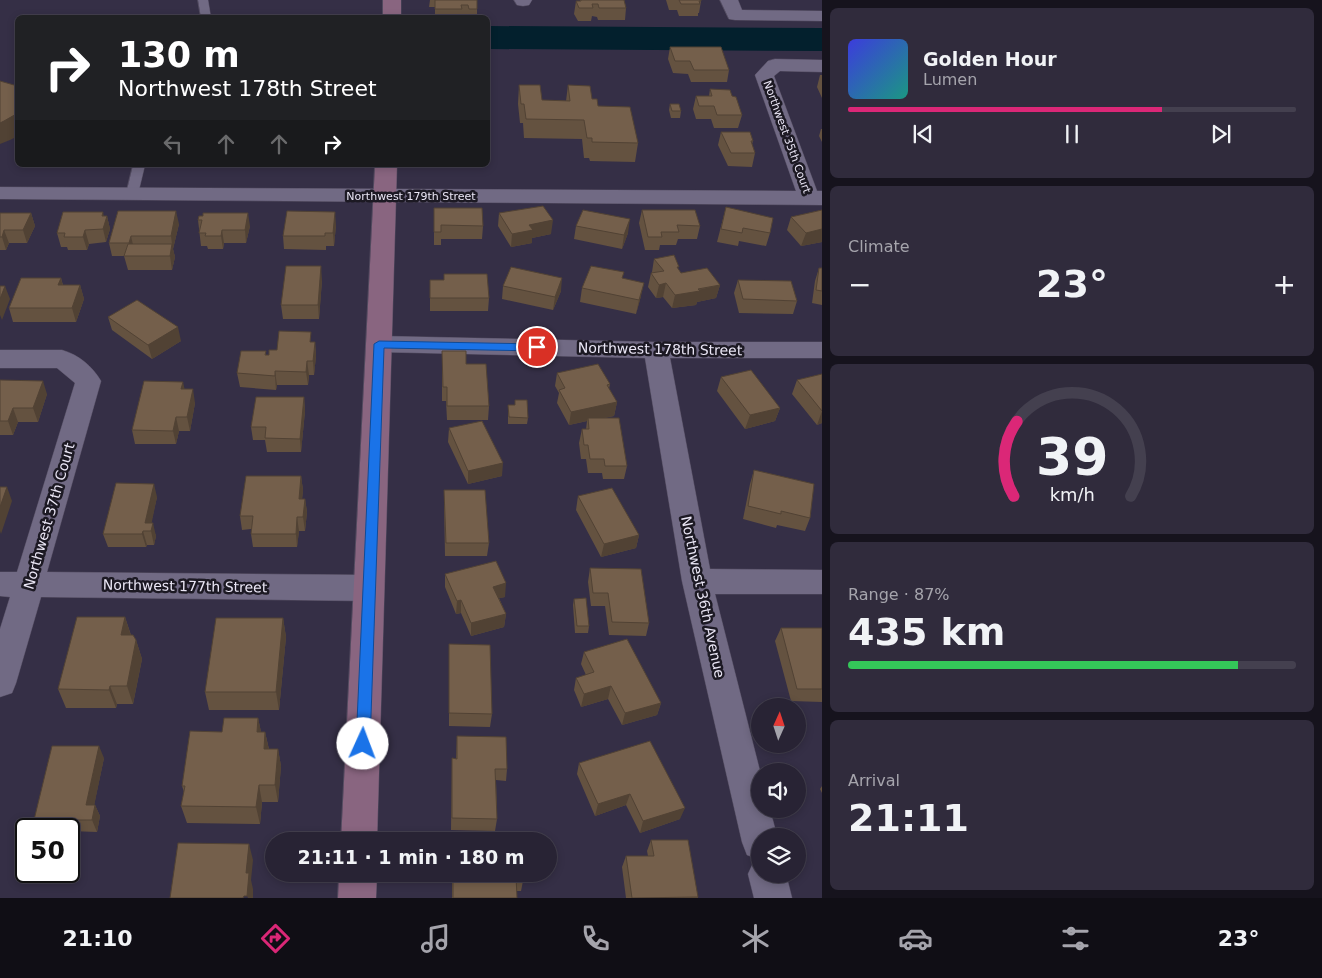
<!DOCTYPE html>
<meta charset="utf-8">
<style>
body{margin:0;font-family:"DejaVu Sans",sans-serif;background:#302b3c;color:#f1f3f6;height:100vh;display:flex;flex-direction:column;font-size:19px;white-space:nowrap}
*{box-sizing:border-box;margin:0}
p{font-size:16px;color:#a5a4ac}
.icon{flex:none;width:28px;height:28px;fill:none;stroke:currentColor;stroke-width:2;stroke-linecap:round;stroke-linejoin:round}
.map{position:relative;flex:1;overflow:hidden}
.drawer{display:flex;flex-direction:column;gap:8px;padding:8px;background:#16131d;width:500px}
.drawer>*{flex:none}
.hud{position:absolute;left:15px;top:15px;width:475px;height:152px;border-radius:8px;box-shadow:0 2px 8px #0003,0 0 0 1px #44404f;background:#202124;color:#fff;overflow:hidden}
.needle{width:32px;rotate:3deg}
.fabs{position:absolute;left:751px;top:698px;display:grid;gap:10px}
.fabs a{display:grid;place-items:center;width:55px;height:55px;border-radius:50%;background:#282334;box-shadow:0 2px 8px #0003,0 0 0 1px #44404f;font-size:25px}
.speed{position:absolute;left:15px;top:818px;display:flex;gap:10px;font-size:25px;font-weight:700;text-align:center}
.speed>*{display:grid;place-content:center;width:65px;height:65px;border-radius:50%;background:#282334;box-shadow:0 2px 8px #0003,0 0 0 1px #44404f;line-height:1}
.speed .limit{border:2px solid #111;border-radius:8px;background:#fff;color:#111}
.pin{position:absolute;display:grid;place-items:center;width:42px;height:42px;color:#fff;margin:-21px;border:2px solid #fff;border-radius:50%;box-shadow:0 1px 5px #0007}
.me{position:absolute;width:55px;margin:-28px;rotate:2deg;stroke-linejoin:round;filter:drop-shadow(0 0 4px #0008)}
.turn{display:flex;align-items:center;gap:18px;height:105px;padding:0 20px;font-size:22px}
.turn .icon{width:65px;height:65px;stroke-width:2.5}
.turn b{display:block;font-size:35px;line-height:42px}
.lanes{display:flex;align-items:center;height:48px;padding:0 20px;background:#0003;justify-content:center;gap:25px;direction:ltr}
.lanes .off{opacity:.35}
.big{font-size:38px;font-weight:800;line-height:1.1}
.drawer .widget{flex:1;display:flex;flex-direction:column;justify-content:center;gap:8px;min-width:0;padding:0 18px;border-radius:8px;background:#302b3c}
.drawer .dial{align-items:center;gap:0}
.dial svg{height:130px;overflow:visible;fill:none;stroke:#44404f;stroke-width:7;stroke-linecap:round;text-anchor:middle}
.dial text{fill:#f1f3f6;stroke:none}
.song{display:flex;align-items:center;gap:15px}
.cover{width:60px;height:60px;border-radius:8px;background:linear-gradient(135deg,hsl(240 70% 55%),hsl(170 70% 35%))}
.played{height:5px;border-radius:2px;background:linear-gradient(90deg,#db2777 70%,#44404f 70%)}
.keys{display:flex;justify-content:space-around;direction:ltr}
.heat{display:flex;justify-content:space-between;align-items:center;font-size:28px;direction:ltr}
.charge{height:8px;border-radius:4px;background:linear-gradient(90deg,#34c759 87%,#44404f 0)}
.trip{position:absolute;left:265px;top:832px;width:292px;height:50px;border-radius:25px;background:#282334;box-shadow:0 2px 8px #0003,0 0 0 1px #44404f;font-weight:800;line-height:50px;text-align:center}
.menu{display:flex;height:80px;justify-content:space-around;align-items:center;background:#100e15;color:#a5a4ac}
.menu .icon{width:35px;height:35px}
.menu .active{color:#db2777}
.menu b{font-size:22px;color:#f1f3f6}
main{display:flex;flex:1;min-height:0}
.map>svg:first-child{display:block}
</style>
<main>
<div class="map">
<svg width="822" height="898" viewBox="0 0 822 898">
<rect width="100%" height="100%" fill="#352f46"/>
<path fill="#03202d" d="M488 26 822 28V51L488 49Z"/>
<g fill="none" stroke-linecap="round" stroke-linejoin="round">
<g stroke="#534c60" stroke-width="1">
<path id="service" d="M198 0H208L211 18H201Z
M133 165H145L138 194 132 198 126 194Z"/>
</g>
<g stroke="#534c60" stroke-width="1">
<path id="minor" d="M514 0H532L529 5 523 6 517 5Z
M720 0H738L742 10 822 11V21L735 20 729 19Z
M775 59 822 60V72L780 71 774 76 817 191H822V205L0 199V187L796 191 755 75 768 61Z
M379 336 656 342H822V358H670L710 569 822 570V594H715L760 771V809H770L777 836H760V874H786L792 898H754L748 874 754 861 758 859 747 855 742 842 682 581 645 358 379 352 370 350 366 344 370 338Z
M0 350H62C79 355 92 366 101 381L47 572 369 575 380 579 384 588 380 597 369 601 41 597 16 683 12 693 0 697V629L10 597 0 596V572H17L75 383 57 368H0Z"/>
</g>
<g stroke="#534c60" stroke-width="1">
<path id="secondary" d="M383 0H401V18H383Z
M375 165H397L377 841H341Z
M339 874H377L376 898H338Z"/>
</g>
<use href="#service" fill="#716a84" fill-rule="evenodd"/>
<use href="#minor" fill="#716a84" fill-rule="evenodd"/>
<use href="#secondary" fill="#896580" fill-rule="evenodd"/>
</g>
<path fill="#645240" d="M430 0H477V18H435V7H429Z
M580 0H624L626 8 625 20H598L597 17 592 16 591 21H578L574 14 576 1H580Z
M666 0H701V1L699 13H698V16H679L677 10H669Z
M670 47 729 70 727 82H691L688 74 673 73 668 59Z
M820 75H822V98L817 87Z
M519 85 542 100 566 101 568 85 592 99 598 106 638 143 635 162 590 161 589 158H584L582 139 524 138 523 123H520L518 104Z
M710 89 732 96 742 115 738 128H714L711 119H696L693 109 696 96H709Z
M670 104 681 111 680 118H671L669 110Z
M821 129H822V142L819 136Z
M721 132 753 141 752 144 755 153 752 167 728 166 718 145Z
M726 207 770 233 766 246 739 241 738 246 717 242Z
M434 208 483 226 482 239H441V245H434Z
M642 210 700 226 697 239H678L676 245H660L659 250H645L639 223Z
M822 210V242L801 246 787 230 791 217Z
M118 211 179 224 173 249 175 257 172 270H128L124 256H112L109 243Z
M103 212V216H107L110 229 106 242 89 244 87 250H68L67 247H61L57 233Z
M0 213H31L35 226 27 243H9L6 250H0Z
M499 213 551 234 532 238V243L511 247 498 226Z
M199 216 250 226 246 243H224L223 249H208L207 246H201L198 220Z
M336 225 334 246H326V250L284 249 283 236Z
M576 226 628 233 622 249 574 239Z
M654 259 681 273 720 285 716 298 697 302 696 305 672 308 663 297 656 298 648 287 651 273H652V272Z
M819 268H822V305L812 303 815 281Z
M624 272 622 278 641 296 636 314 580 302 582 288Z
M61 278 63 285H80L84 299 76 322H13L9 308Z
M322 280 319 319H283L281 305Z
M430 280 489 298 488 311H430Z
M738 280 797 301 793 314 739 313 734 293Z
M503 286 561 291 553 310 502 299Z
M108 317 181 341 152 359 112 330Z
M311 342H315L316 356 314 375H309L308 385H277L276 390 240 387 237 373 266 351V355H269L277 350Z
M442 351 466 364 489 406 488 420H447L446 401H442Z
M557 373 610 384 609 389 617 402 614 416 604 418 627 466 624 479H603L602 473H588L586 459H581L579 443 582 429H586L587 421 569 425 557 403 559 393 555 386Z
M822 374V423L817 425 792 394 797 380Z
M721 377 780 408 775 421 745 429 717 391Z
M0 380 47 394 38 422H18L13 435H0Z
M185 389 195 403 190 431H179L176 444H135L132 430Z
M304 397 305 411 301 452H267L265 440H253L251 427Z
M515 400 528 418 527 424H508V405H515Z
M449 428 502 476 468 484 448 442Z
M754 470 810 518 805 531 777 525 776 528 743 519 750 484Z
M301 476 303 490 302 499H305L307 512 305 531H299L297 547H253L251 534V529L242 530 240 516Z
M444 490 489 543 487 556H445L444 503Z
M578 496 639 535 636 548 601 557 576 510Z
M157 497 151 523 156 536 154 545H147L146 547H108L103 534Z
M590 568 649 623 646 636 609 635 605 606H591L588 582Z
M445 574 505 597 499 598 506 614 504 627 471 636 461 613 456 614 445 587Z
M574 599 589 626 588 633H575L573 605Z
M125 617 131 635 136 640 142 659 133 704H117L116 708H66L58 689Z
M283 618 286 637 279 710H209L205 692Z
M781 628H822V702L791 701 775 641Z
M449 644 492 714 490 727 449 726Z
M584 652 661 703 657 715 622 725 608 699 581 707 574 690 576 678 586 675 581 664Z
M258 718 261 732H265L269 749H278L281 766 278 802H262L260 824 187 823 181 806 184 792 182 786 222 732Z
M457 736 507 769 506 781 496 780 497 819 495 831 451 830 452 758 456 759Z
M104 758 94 805H95L100 816 97 832 69 831V829H39L34 820Z
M579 763 680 819 640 833 626 805 595 816 577 774Z
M822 786V793L820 789Z
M651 840 698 897V898H626L622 867 626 856H648L647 851Z
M452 874H524V876L521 891H516L517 898H452Z"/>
<path fill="#514234" d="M18 113V136L10 140 0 144V123Z
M176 211 179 224 173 249 175 257 172 270 170 256 172 244 171 236Z
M103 212 105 222 107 216 110 229 106 242 103 229 102 216Z
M335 212 336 225 334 246 333 233Z
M31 213 35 226 27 243 23 230Z
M248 213 250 226 246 243 245 230Z
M630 219 628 233 622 249 624 235Z
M553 220 551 234 532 238V243L511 247 512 234 529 225Z
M822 229V242L801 246 806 233Z
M4 230 9 243 6 250 2 237Z
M85 230 89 244 87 250 83 237Z
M222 230 224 243 223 249 221 236Z
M131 236 134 249 132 256 129 243Z
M321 266 322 280 319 319 318 305Z
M61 278 64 291 58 285Z
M562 278 561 291 553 310 555 297Z
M644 283 641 296 636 314 639 300Z
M666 283 663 297 656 298 659 285Z
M80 285 84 299 76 322 72 308Z
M720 285 716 298 697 302 696 305 672 308 675 295Z
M5 286 10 299 2 320 0 315V299Z
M178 327 181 341 152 359 148 345Z
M315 342 316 356 314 375 313 361Z
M307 361 309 375 308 385 306 372Z
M275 371 277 385 276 390 275 376Z
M43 381 47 394 38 422 33 408Z
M183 382 186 395 181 389Z
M193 389 195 403 190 431 187 417Z
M304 397 305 411 301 452 300 439Z
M617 402 614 416 588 421V418L587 421 569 425 571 412Z
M13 408 18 422 13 435 8 421Z
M780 408 775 421 745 429 750 415Z
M822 411V423L817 425Z
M176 417 179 431 176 444 173 431Z
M503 463 502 476 468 484V471Z
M301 476 303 490 301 512 299 499Z
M154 484 157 497 150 531 145 523Z
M7 487 12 501 1 534 0 531V507Z
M305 499 307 512 305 531 303 517Z
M297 517 299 531 297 547 296 534Z
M153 523 156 536 154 545 151 531Z
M143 531 147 545 146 547 142 534Z
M639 535 636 548 601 557 604 544Z
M506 583 505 597 492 600 493 587Z
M461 600V613L456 614 457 601Z
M506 614 504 627 471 636V623Z
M125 617 131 636 121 635Z
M283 618 286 637 279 710 276 692Z
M136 640 142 659 133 704 127 686Z
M110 686 117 704 116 708 109 690Z
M611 686 608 699 581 707 584 694Z
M661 703 657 715 622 725 625 713Z
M258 718 262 736 257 732Z
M265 732 269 750 264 749Z
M99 746 104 758 92 816 86 805Z
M278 749 281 766 278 802 275 785Z
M259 785 262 802 260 824 256 807Z
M630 794 626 805 595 816 598 804Z
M95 805 100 816 97 832 92 820Z
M685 808 680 819 640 833 643 821Z
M249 844 253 860 251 880 253 889V898H248L247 896 246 873Z"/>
<path fill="#745f4b" stroke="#514234" d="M435 0H477V9H469L468 5H461L462 9H435Z
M581 0H624L626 8H599L598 4H592L593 8H579L576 1H581Z
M679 0H701V1H699L700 4H681Z
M670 47H721L729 70H694L690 61H675Z
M0 81 14 85 18 88V113L4 121 0 123Z
M519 85H540L542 100 570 101 568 85 590 86 592 99H597L598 106 630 107 638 143 592 142V138H587L584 120 526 119 524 104H521Z
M710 89 730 90 732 96 736 97 742 115H717L714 106H699L696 96H712Z
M670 104H679L681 111H672Z
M721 132H750L753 141H751L755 153H731Z
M543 206 553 220 529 225 533 230 512 234 499 213Z
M726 207 773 218 770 233 743 228 742 233 721 229Z
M434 208H482L483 226 441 225V232H434Z
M583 210 630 219 624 235 576 226Z
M642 210H695L700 226 677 225 679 232H661L662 237H648Z
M822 210V229L806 233 791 217Z
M118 211H176L171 236H131L129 243H109Z
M287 211 335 212 333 233H325V236H283Z
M63 212H103L102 216H107L103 229 85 230 83 237H64L65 233H57Z
M0 213H31L23 230H4L2 237H0Z
M203 213H248L245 230H222L221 236H205L206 233H199L202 220H198L199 216H203Z
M128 244H172L170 256H124Z
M674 255 679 267H677L681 273 707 268 720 285 698 289 700 291 675 295 666 283 659 285 651 273 664 271 654 259Z
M286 266H321L318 305H281Z
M591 266 624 272 622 278 644 283 639 300 582 288Z
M511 267 562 278 555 297 503 286Z
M819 268H822V291L816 290Z
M444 274H487L489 298H430V280H444Z
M21 278H61L58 285H80L72 308H9Z
M738 280 791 281 797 301 743 299Z
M0 286H5L0 299Z
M137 300 178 327 148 345 108 317Z
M279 331 311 332 310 342H315L314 352 313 361H307L306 372 275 371V376L237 373 241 351H266L265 355H269V350H277Z
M442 351H466V364H486L489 406H447V387H443Z
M598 364 610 384 607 385 617 402 571 412 559 390 565 388 557 373Z
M751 370 780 408 750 415 721 377Z
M822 374V411L797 380Z
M0 380 43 381 33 408H13L8 421H0Z
M144 381 183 382 181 389H193L187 417H176L173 431 132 430Z
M256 397H304L300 439 265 438 266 427H251Z
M515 400H527L528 418 509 417 508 405H515Z
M588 418H619L627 466H605L604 459H590L588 445H584L582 429H589Z
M482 421 503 463 468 471 449 428Z
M754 470 814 484 810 518 781 511V514L748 506Z
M246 476H301L299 499H305L303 517H297L296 534H251L253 516H240Z
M116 483 154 484 145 523H153L151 531H143L142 534H103Z
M0 487H7L0 507Z
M612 488 639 535 604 544 578 496Z
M444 490H485L489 543H446Z
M496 561 506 583 493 587 506 614 471 623 461 600 457 601 445 574Z
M590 568 641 569 649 623 612 622 608 593H593Z
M586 598 589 626H577L574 599Z
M77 617H125L121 635H133L136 640 127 686H110L109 690 58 689Z
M216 618H283L276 692H205Z
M781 628H822V689H797Z
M627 639 661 703 625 713 611 686 584 694 576 678 594 672 584 652Z
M449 644 490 645 492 714 449 713Z
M224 718H258L257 732H265L264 749H278L275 785H259L256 807 181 806 185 786H182L190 731 222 732Z
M457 736 506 737 507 769H495L497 819 452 818V758L457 759Z
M650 741 685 808 643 821 630 794 598 804 579 763Z
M52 746H99L86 805H95L92 820H34Z
M458 834H522V841H458Z
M651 840H688L698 897 632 898 626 856H654Z
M178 843 249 844 246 873H249L247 896H244L243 898H170Z
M453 874H524V876L516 875 517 898H453Z"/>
<path fill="#1a73e8" stroke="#114b97" d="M379 341 537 344 542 347 537 351 384 348 370 744 368 748 363 750 358 748 356 744 374 344Z"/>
<g text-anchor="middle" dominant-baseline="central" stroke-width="5" stroke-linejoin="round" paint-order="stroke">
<g font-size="11" fill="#ebe7f6" stroke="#1c1923">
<text transform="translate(787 137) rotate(70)">Northwest 35th Court</text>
<text x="411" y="196">Northwest 179th Street</text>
</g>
<g font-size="14" fill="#ebe7f6" stroke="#1c1923">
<text transform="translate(660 349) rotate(1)">Northwest 178th Street</text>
<text transform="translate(49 516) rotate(-74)">Northwest 37th Court</text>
<text transform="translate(185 586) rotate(1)">Northwest 177th Street</text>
<text transform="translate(703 597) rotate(78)">Northwest 36th Avenue</text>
</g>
</g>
</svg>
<div class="fabs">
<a><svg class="needle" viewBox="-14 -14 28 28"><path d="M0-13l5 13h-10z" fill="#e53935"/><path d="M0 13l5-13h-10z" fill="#a5a4ac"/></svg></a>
<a><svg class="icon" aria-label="sound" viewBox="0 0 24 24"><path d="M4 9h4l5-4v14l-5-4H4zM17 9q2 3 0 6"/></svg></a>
<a><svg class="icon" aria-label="layers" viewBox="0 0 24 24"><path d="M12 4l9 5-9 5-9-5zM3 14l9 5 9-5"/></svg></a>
</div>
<div class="speed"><div class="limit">50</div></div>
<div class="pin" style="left:537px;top:347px;background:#d93025"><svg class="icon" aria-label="arrive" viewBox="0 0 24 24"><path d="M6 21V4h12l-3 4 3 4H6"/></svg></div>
<svg class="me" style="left:363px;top:744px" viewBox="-20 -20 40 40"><circle r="19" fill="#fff"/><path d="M0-13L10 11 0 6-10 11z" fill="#1a73e8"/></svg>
<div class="trip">21:11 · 1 min · 180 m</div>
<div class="hud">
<div class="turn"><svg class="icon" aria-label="right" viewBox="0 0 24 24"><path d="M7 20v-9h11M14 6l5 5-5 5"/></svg><div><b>130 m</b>Northwest 178th Street</div></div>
<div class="lanes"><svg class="icon off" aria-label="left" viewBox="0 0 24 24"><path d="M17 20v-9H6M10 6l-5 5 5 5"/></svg><svg class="icon off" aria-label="ahead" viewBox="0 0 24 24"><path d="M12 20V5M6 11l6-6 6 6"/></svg><svg class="icon off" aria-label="ahead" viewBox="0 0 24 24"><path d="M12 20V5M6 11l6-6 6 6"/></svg><svg class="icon" aria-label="right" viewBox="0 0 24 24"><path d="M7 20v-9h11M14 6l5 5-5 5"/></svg></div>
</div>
</div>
<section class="drawer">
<div class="widget">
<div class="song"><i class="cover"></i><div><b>Golden Hour</b><p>Lumen</p></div></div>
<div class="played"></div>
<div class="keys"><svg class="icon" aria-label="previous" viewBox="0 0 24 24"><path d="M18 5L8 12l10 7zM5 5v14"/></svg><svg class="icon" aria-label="pause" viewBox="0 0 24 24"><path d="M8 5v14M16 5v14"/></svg><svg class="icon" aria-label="next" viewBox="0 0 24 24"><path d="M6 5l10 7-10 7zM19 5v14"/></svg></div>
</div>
<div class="widget"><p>Climate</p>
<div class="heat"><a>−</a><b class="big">23°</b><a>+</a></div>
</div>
<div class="widget dial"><svg viewBox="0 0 100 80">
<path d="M14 69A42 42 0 1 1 86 69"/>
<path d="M14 69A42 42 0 0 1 16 23" stroke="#db2777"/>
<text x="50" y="56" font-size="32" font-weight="700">39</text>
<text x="50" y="72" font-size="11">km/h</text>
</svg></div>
<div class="widget"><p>Range · 87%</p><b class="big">435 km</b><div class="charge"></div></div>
<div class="widget"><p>Arrival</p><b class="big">21:11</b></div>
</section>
</main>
<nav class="menu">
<b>21:10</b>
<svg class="icon active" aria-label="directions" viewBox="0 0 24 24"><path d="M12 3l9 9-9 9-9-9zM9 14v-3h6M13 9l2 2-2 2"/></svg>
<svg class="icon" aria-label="music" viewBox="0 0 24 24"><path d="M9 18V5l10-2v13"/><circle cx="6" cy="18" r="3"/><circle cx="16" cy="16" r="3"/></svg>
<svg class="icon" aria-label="phone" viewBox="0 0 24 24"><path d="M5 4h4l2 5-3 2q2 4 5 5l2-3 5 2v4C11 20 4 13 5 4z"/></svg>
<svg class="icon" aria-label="climate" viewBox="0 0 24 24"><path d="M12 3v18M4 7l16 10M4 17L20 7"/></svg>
<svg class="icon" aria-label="car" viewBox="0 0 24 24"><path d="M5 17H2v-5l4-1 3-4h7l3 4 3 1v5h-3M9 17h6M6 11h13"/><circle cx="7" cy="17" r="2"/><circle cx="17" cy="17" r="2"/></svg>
<svg class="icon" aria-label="filters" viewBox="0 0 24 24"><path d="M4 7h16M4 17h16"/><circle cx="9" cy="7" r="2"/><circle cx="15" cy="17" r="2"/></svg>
<b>23°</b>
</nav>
